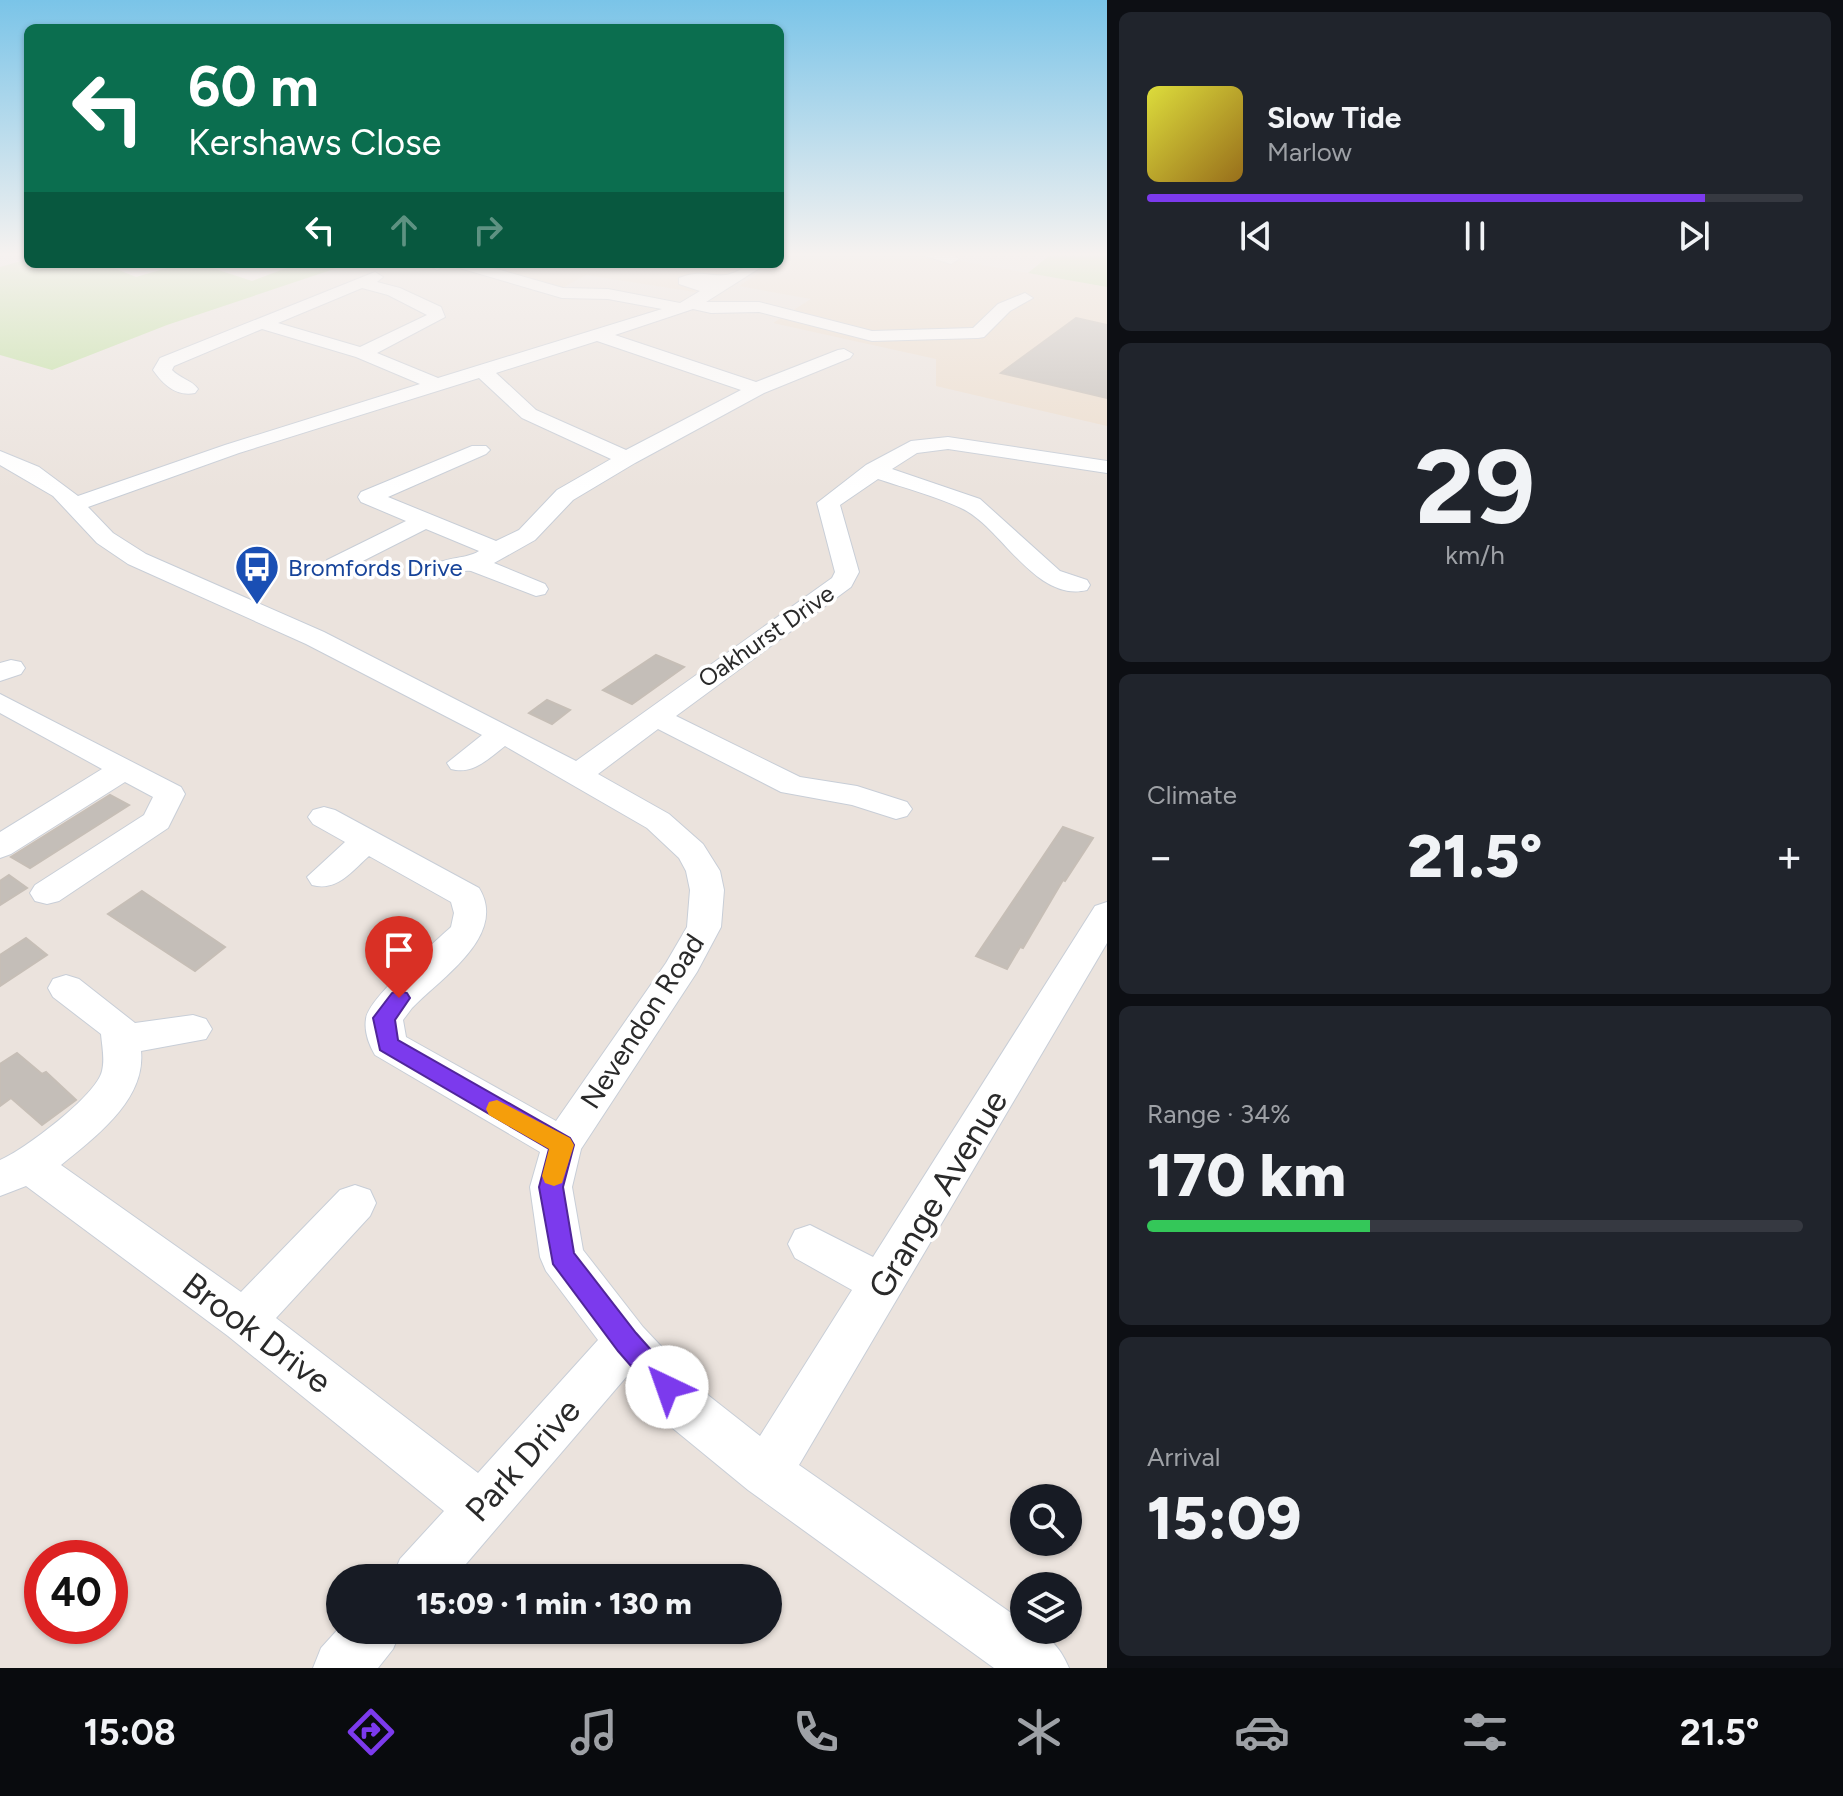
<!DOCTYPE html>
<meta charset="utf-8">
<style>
body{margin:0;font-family:Figtree,sans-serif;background:#20242c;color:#f1f3f6;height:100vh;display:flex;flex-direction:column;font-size:30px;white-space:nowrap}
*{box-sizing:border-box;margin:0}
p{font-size:26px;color:#9ea1a6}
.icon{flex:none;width:44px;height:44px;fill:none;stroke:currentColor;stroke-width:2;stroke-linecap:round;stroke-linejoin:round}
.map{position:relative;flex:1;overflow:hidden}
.side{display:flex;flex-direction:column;gap:12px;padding:12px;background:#0d0f14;width:736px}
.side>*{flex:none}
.banner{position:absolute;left:24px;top:24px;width:760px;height:244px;border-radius:12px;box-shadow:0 2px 6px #0004;background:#0b6e4f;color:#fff;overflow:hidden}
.tools{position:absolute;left:1010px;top:1484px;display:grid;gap:16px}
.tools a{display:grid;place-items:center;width:72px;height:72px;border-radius:50%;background:#171b24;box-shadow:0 2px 6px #0004;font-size:40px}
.speed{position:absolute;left:24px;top:1540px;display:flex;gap:16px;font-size:40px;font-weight:700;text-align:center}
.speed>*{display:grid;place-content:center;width:104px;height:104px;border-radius:50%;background:#171b24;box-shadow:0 2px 6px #0004;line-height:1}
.speed .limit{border:12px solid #d22;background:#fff;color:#111}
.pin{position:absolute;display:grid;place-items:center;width:68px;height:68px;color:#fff;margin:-82px -34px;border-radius:50% 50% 50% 0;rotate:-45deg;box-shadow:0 0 8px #0007}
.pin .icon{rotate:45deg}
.me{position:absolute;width:88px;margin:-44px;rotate:318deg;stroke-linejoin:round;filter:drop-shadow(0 0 6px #0008)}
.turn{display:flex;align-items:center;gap:28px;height:168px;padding:0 32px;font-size:36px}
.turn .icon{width:104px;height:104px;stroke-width:2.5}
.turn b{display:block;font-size:56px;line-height:68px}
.lanes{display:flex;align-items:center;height:76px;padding:0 32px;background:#0003;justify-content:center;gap:40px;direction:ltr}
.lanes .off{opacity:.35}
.big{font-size:60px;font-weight:800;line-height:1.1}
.side .widget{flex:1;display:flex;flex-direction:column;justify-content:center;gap:12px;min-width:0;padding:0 28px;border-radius:12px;background:#20242c}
.side .dial{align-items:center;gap:0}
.dial b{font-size:104px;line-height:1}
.song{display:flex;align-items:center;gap:24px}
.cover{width:96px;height:96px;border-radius:12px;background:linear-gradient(135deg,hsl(60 70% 55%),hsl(40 70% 35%))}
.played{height:8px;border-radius:4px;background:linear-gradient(90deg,#7c3aed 85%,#363941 85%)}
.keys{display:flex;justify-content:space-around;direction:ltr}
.heat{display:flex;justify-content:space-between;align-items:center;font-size:44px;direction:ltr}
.charge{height:12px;border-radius:6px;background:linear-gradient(90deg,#34c759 34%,#363941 0)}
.trip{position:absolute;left:326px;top:1564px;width:456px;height:80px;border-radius:40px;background:#171b24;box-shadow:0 2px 6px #0004;font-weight:800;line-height:80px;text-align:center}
.menu{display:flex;height:128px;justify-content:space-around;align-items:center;background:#090b0e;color:#9ea1a6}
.menu .icon{width:56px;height:56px}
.menu .current{color:#7c3aed}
.menu b{font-size:36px;color:#f1f3f6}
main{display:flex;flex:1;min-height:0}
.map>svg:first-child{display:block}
</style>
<main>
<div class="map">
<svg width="1107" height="1668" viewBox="0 0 1107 1668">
<rect width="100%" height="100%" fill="#ebe3dd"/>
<path fill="#ecddcd" d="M788 255H927L1107 287V426L936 386V359L773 323 811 299 739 286 774 264H780V260Z
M482 264H744L695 292 586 275 562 288Z"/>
<path fill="#bedf9c" d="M1050 255H1107V287L1028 273Z
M28 259V264H104L136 277 181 264H200L252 281 297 264H349L167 325 52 370 0 355V267Z"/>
<path fill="#c4beb8" stroke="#c6beb6" stroke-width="2" d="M1076 318 1107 325V398L1001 373Z
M656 655 684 667 632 704 603 690Z
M547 700 570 710 552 724 529 713Z
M110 795 129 805 30 868 11 857Z
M1063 827 1093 838 1065 881 1063 880 1023 948 1020 947 1007 969 976 956Z
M9 875 27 888 0 905V881Z
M142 891 225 947 195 971 108 914Z
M26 938 47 955 0 986V955Z
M17 1053 42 1074 46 1072 76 1100 42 1125 11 1098 0 1106V1064Z"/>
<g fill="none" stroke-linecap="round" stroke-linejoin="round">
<g stroke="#c8ced7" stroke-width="2">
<path id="minor" d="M922 255H954L959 259 951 264Z
M447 264 437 270 429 265 430 264Z
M454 264H479L563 288 608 289 680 303 700 291 679 284V278C703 268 714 279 730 274 748 268 742 264 766 264L706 302H759L872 331 973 328 998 304 1025 293 1033 298 1010 311 984 337 978 338 872 341 759 312 711 313 693 309 615 335 756 382 838 350 844 349 853 354 850 358 764 393 635 463 573 500 535 540 494 563 545 584 548 589 545 594 536 596 471 571C456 569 446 581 430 577L427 572C442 554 464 561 479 551L426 529 345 570H327L324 565 327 560 406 521 361 502 358 497 361 492 472 446H486L490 450 486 454 388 497 496 541 519 530 557 490 611 459 522 418 479 378 239 453 88 507 113 533 146 554 324 632 576 761 832 578 835 572 817 503 866 465 911 441 948 437 1107 461V473L948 449 917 453 892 469 980 499 1060 571 1087 580 1090 585 1087 590C1035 603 1001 526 961 508 935 496 905 488 878 479L840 505 859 572 851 587 676 716 800 777 857 786 907 802 912 809 907 816 896 819 852 805 781 792 658 729 598 774 669 814 703 844 720 871 724 890 721 927 697 972 581 1149 572 1187 583 1250 643 1327 704 1392 760 1436 852 1290 795 1258 788 1244 795 1230 810 1225 873 1257 1095 906 1107 902V943L799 1465 1024 1622V1630C1047 1630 1061 1649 1069 1668H994L748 1490 670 1426 627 1376 454 1578H392L400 1559 444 1511 228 1336 26 1186 0 1196V1160C23 1151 97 1095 102 1071 105 1059 102 1046 101 1034L53 997 48 988 53 979 66 975 79 979 135 1023 193 1015 206 1019 212 1029 206 1039 141 1051C146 1100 95 1137 61 1165L241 1292 340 1190 355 1185 370 1190 376 1203 370 1216 276 1318 478 1473 598 1340 546 1271 540 1257 530 1187 540 1152 375 1055C369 1045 364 1031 366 1019 368 998 433 944 451 927L454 913 451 902 369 856C352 871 337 892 312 885L307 877 345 842 313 824 308 817 313 810 324 807 335 810 479 888C508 935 442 977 412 1008L403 1020 406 1037 556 1121 666 963 687 927 690 890 686 871 679 858 647 828 505 746C488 759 473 775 451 769L447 763 482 735 306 644 128 564 97 543 53 496 0 465V451L39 467 78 496 225 445 420 384 356 357 262 329 174 366 172 370C179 378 192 380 198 389L195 393C176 397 163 384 153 370L160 358 375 272 383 277 377 282 400 288 441 307 445 317 377 353 438 378 662 309 608 299 562 298 456 267ZM362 288 388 295 427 315 360 347 278 323ZM597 341 741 390 626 450 536 410 496 373Z
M11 660 21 662 25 668 21 674 0 681V663Z
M0 694 181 787 185 794 168 828 59 901 47 904 35 901 30 893 35 885 144 815 153 797 125 782 11 854 0 858V832L102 769 0 713Z
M340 1627V1630H401L393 1649 378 1668H313L321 1648Z"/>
</g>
<use href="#minor" fill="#fff" fill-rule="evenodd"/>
</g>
<linearGradient id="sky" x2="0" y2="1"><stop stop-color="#7ac4e8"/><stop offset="0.52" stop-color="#f6f2f0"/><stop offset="1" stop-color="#f6f2f0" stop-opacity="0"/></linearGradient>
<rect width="1107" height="489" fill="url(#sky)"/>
<path fill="#7c3aed" stroke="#51269a" stroke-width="2" d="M399 991 407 993 410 998 395 1020 398 1040 570 1138 574 1145 563 1187 574 1253 636 1333 676 1378 680 1387 676 1396 667 1400 657 1396 618 1351 553 1264 539 1187 549 1149 380 1050 373 1018 392 993Z"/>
<path fill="#f59e0b" d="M497 1100 570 1138 574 1145 562 1183 554 1186 545 1183 542 1176 549 1149 489 1115 486 1109 489 1102Z"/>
<defs>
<g id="bus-pin" transform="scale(2.3)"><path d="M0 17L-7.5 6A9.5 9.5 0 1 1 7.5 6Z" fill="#1a4fb4" stroke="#fff"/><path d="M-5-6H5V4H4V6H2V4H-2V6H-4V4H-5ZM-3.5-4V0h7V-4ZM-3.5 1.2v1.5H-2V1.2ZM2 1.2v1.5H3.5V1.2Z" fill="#fff"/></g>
</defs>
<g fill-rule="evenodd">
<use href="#bus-pin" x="257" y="567"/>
</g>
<g text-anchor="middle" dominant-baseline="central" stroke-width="7" stroke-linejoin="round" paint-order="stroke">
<g font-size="24" fill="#164399" stroke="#fff" text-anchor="start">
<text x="288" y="567">Bromfords Drive</text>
</g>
<g font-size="24" fill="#2a2a2a" stroke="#fff">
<text transform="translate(766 636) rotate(-35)">Oakhurst Drive</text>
</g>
<g font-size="28" fill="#2a2a2a" stroke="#fff">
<text transform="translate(642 1021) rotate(-57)">Nevendon Road</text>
</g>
<g font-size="34" fill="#2a2a2a" stroke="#fff">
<text transform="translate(938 1194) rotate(-59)">Grange Avenue</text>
<text transform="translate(257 1333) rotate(37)">Brook Drive</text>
<text transform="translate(523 1460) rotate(-48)">Park Drive</text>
</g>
</g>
</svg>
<div class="tools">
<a><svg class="icon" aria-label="search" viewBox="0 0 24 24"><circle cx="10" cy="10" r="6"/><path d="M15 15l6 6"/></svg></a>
<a><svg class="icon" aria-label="layers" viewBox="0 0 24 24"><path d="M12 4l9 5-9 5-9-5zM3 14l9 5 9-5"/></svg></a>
</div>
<div class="speed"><div class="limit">40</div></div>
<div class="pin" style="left:399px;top:998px;background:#d93025"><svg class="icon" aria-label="arrive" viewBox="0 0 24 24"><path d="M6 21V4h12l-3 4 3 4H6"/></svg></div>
<svg class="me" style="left:667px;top:1387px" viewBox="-20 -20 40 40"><circle r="19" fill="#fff"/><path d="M0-13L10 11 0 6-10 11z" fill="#7c3aed"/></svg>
<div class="trip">15:09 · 1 min · 130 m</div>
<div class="banner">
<div class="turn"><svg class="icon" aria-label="left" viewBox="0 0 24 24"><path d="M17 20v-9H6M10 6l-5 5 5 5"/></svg><div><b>60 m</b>Kershaws Close</div></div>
<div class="lanes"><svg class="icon" aria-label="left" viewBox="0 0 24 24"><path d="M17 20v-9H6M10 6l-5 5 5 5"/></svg><svg class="icon off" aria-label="ahead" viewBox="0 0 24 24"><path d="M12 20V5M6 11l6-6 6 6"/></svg><svg class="icon off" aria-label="right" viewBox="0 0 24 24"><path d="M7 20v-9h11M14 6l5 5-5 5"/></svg></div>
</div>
</div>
<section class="side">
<div class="widget">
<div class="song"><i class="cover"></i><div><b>Slow Tide</b><p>Marlow</p></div></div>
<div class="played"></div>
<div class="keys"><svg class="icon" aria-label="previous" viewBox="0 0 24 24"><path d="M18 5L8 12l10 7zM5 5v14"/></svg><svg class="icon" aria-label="pause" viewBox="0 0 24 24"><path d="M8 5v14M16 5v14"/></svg><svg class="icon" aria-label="next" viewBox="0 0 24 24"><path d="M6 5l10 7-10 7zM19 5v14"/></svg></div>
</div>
<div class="widget dial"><b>29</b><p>km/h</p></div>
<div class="widget"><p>Climate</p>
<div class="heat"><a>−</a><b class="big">21.5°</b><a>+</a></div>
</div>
<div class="widget"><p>Range · 34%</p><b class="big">170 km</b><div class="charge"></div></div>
<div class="widget"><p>Arrival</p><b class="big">15:09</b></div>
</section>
</main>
<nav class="menu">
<b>15:08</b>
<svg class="icon current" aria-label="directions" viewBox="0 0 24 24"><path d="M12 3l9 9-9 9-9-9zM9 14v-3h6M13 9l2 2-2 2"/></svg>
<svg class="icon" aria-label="music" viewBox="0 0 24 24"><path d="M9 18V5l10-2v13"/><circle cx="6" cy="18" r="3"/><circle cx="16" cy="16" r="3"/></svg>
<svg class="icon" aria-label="phone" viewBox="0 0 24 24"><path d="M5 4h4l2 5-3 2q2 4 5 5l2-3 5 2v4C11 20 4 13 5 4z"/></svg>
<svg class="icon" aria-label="climate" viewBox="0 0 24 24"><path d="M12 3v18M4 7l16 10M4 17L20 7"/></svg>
<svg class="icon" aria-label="car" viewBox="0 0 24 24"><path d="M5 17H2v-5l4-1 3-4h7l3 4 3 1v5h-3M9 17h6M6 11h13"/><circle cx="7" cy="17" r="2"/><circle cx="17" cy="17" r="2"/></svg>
<svg class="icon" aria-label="filters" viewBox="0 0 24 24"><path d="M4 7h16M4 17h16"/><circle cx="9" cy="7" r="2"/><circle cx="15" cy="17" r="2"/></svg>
<b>21.5°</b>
</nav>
